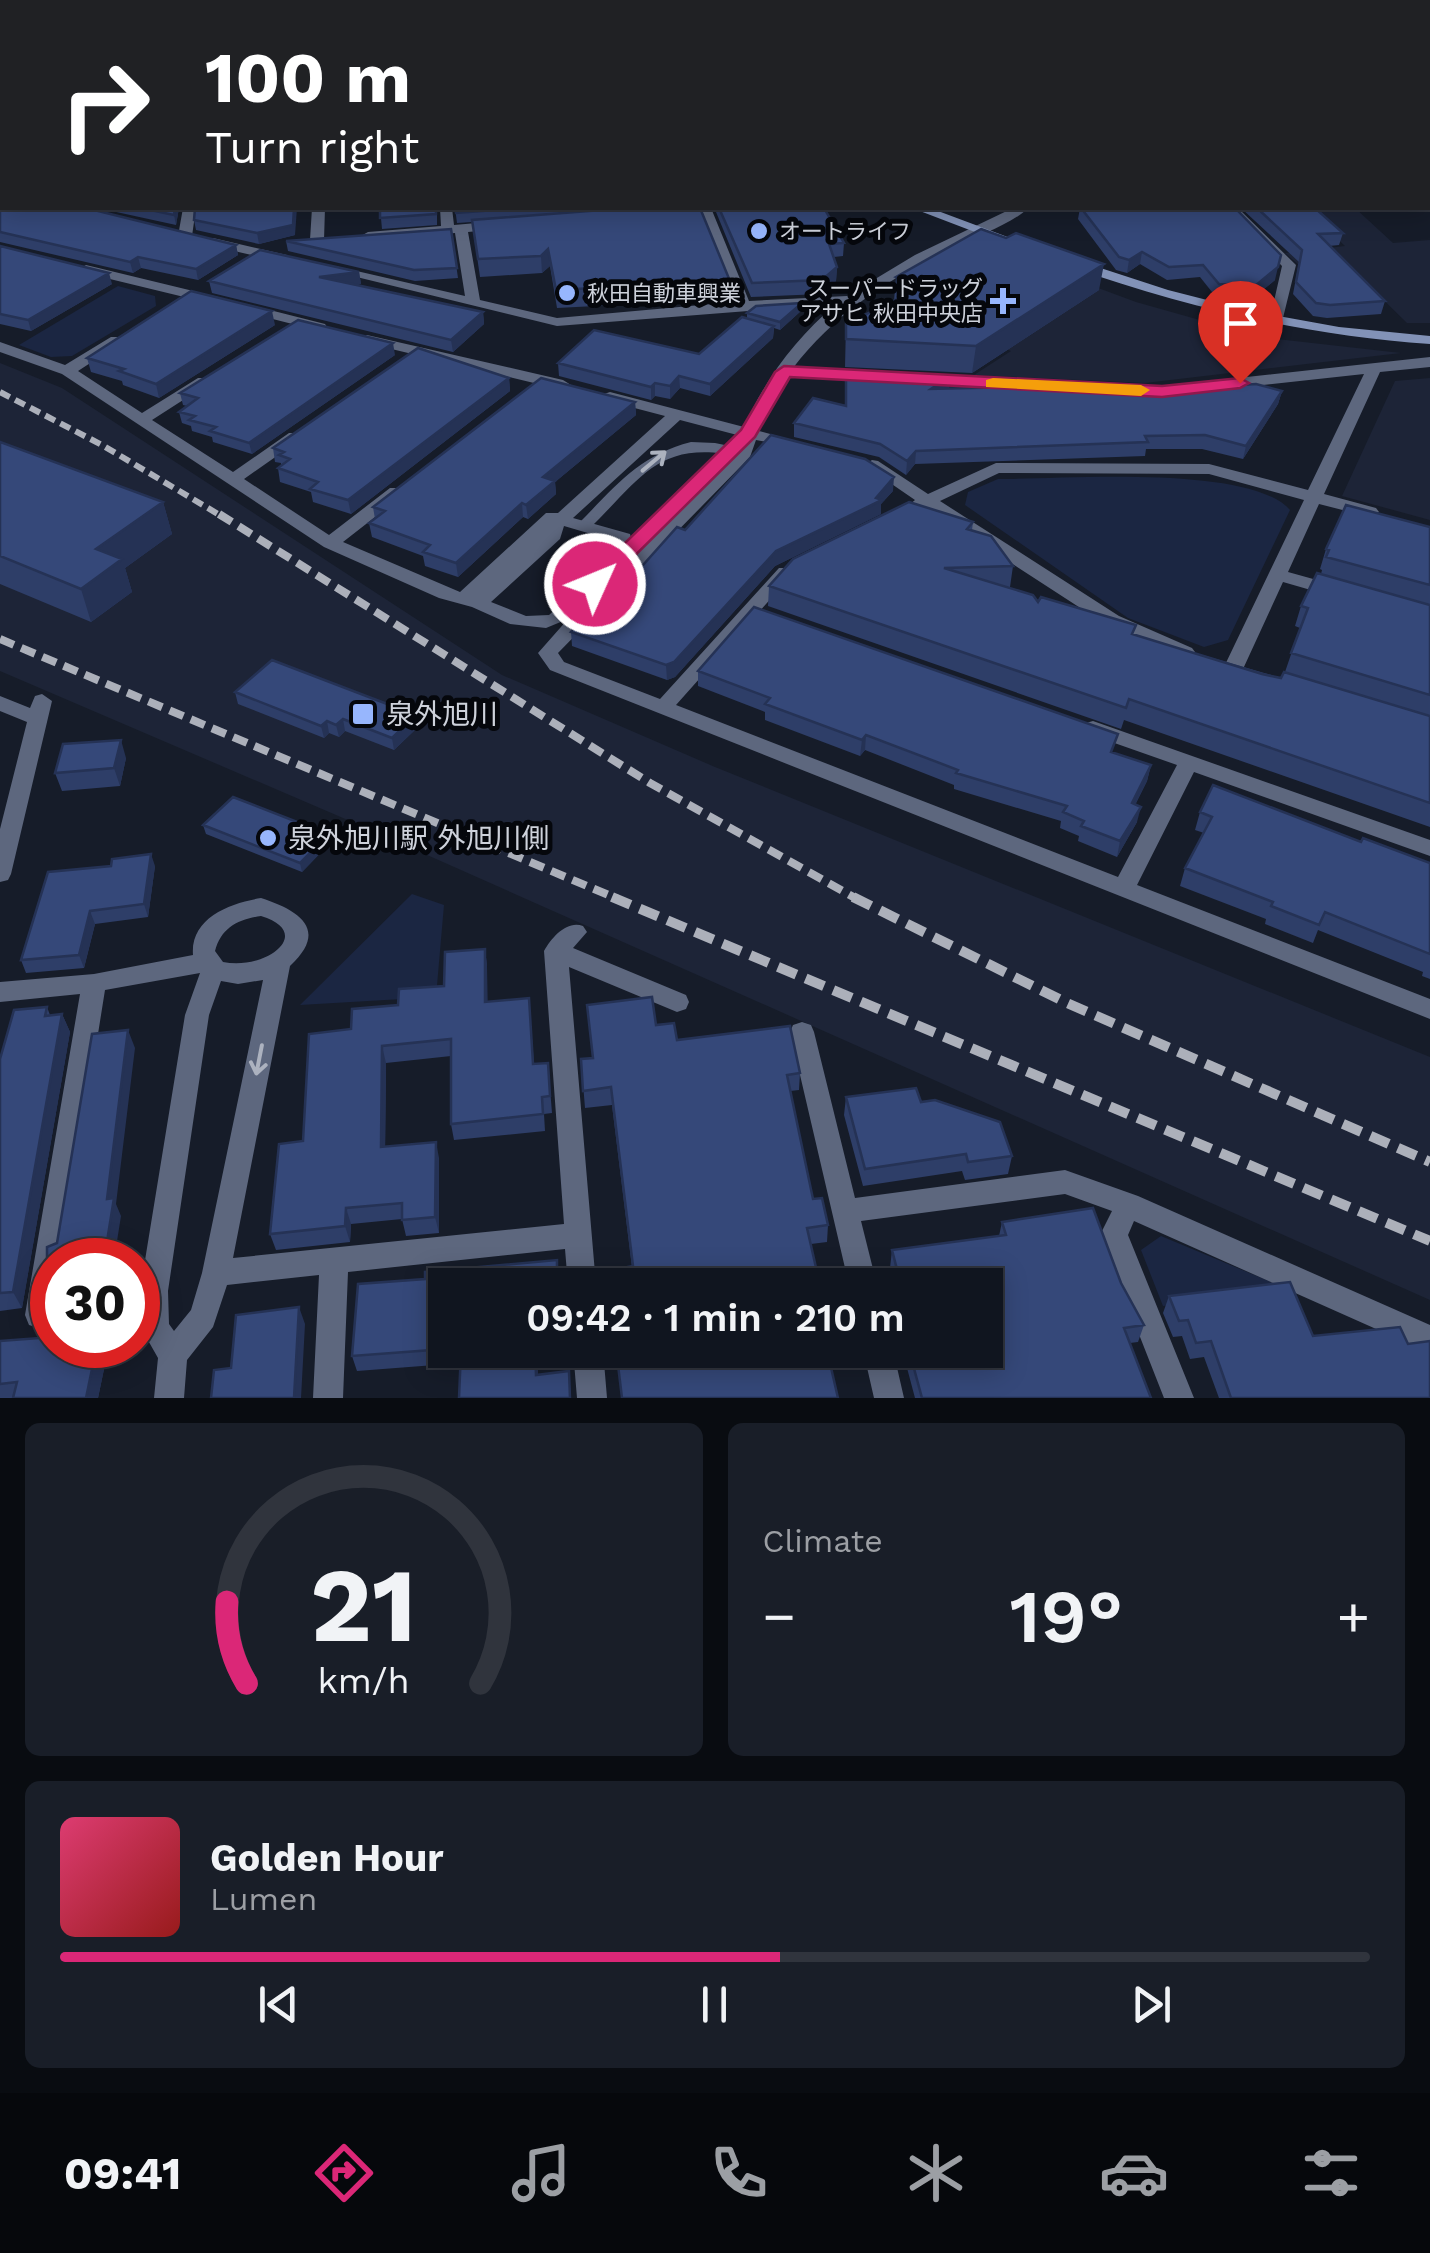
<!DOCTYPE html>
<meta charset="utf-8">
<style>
body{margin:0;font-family:"Work Sans","Noto Sans JP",sans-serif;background:#191e28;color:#f1f3f6;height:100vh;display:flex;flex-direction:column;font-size:38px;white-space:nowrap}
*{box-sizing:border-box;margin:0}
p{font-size:32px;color:#9c9fa4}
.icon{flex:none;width:55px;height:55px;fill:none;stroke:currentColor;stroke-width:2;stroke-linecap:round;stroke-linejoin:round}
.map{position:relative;height:1398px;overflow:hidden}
.details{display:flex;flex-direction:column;gap:25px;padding:25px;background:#090c11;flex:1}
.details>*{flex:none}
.top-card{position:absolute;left:0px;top:0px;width:1430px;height:210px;box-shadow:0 5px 25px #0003,0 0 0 2px #30343d;background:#202124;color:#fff;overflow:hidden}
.speed{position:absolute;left:30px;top:1238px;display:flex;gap:20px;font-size:50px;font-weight:700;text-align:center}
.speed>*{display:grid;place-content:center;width:130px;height:130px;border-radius:50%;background:#10151f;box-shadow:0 5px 25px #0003,0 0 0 2px #30343d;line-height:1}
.speed .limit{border:15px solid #d22;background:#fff;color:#111}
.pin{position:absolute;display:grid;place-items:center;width:85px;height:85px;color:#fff;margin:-102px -42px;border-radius:50% 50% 50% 0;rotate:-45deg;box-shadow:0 0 10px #0007}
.pin .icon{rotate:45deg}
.me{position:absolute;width:110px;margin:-55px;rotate:46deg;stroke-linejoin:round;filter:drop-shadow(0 0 8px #0008)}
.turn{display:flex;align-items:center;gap:35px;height:210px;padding:0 40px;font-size:45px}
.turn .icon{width:130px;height:130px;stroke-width:2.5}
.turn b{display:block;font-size:70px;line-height:85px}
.big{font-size:75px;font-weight:600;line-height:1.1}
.details .widget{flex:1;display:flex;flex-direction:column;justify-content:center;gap:15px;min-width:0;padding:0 35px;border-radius:15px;background:#191e28}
.details .dial{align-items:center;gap:0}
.dial svg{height:260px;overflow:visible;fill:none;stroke:#30343d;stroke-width:7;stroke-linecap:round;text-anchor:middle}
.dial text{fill:#f1f3f6;stroke:none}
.song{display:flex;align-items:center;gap:30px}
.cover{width:120px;height:120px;border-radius:15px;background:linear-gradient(135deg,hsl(340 70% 55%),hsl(0 70% 35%))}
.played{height:10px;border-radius:5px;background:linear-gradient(90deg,#db2777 55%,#30343d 55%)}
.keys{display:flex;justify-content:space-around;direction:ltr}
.heat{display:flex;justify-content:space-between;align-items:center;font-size:55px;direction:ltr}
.details .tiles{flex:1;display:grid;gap:25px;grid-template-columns:1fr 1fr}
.widget:last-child{grid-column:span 2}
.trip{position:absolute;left:428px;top:1268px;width:575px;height:100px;border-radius:0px;background:#10151f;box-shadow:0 5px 25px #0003,0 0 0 2px #30343d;font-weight:600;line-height:100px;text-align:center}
.tabs{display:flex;height:160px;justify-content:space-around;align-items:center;background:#06080c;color:#9c9fa4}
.tabs .icon{width:70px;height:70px}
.tabs .on{color:#db2777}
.tabs b{font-size:45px;color:#f1f3f6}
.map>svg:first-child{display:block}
</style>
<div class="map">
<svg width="1430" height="1398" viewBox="0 0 1430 1398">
<rect width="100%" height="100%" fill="#161c29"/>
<path fill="#1d2437" d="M1305 208H1355L1393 243 1430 240V323H1407L1346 263 1300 266 1285 253 1345 246Z
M1001 252 1136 302 1260 337 1401 353 1145 383 974 375 1011 351 891 303Z
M0 363 62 388 502 675 715 767 1430 1057V1300L364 827 0 671Z
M1430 378V520L1342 496 1395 381Z"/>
<path fill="#1b2642" d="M118 286 155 296 156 306 72 356 51 357 19 345Z
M998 479C1062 479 1250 464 1290 510L1228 640 1204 647 1128 618 965 505 968 492Z
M412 894 444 905 436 997 300 1005Z
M1161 1236 1276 1284 1270 1294 1163 1306 1141 1250Z"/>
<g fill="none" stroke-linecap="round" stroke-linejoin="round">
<path fill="#5d677e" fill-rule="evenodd" d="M691 442 715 443 749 450 751 453 744 457C659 439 645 474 589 529H579L576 526 579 523C615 487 639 455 691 442Z
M624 533 632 538 604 567 603 584 595 589 589 587 588 566 619 535Z"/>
<path fill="#5d677e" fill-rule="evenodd" d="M473 0H483L484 2H474Z
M512 0H522L523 2H513Z
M1428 153H1430V161H1428Z
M183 208H196L192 236 185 240 178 236Z
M312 208H325L324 240 317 244 310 240Z
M440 208H452L454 225 499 221 506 225 499 229 468 232 480 300 557 318 735 302 698 208H711L749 301 847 296 915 255 1013 208H1028C1011 225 976 236 953 247 891 278 836 312 793 368L870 372 878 377 875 380 787 377 759 431 796 441V447L756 440 750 457 558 653 564 662 660 699 779 568H791L794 572 791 576 676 705 1118 877 1177 765 1086 733 1083 728 1086 723 1093 721 1430 840V856L1194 772 1137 885 1430 999V1019L550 670 538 653 568 619 546 628 510 624 472 607 439 598 324 547 62 374 0 352V342L65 365 111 337H121V343L78 371 142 413 198 378H208V384L152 420 233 472 289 433H301V439L244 479 329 535 390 488H402L405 492 402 496 343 542 460 592 546 513H558L665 416 604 400V394L610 392 744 427C765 379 796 338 836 304L557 326 328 270 335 266 465 296 455 233 368 240 361 236 368 232 441 226ZM680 420 741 436 736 451 635 552 630 534 573 518ZM564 526 615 541 617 553 549 615 526 616 491 602 560 539Z
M1225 208H1238L1296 265 1281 326H1271L1269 323 1282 266Z
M213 238 287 255 289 258 282 262 208 245V239Z
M86 265 218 297 220 300 213 304 81 272 79 269Z
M246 304 325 324 327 327 320 331 241 311V305Z
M367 335 563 380 571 385 563 390 362 342 360 339Z
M1430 357V367L1380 372 1324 494 1376 508 1379 512 1370 517 1319 504 1288 572 1342 587 1344 591 1335 597 1283 582 1243 669 1233 675 1223 669 1304 500 1209 474 999 473 940 501 1119 616 1192 648 1195 652 1185 658 1105 624 926 508 912 509 909 505 915 500 864 465 872 460 878 461 928 494 996 463 1209 464 1308 490 1364 374 1163 396 924 385 916 380 924 375 1163 386Z
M42 694 52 701 11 874 8 880 0 882V829L27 722 0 711V696L30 708 35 696Z
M261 898C298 910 330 929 290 966L233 1258 564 1224 544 951C552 937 567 920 583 926L587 932 573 948 686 995 689 1002 686 1009 677 1012 569 967 596 1285H568L565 1249 348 1272 343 1398H313L319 1275 227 1285 213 1327 187 1360 184 1398H154L158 1358 141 1328 140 1291 185 1015 200 973 105 990 62 1260H52V1327L39 1328 29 1325 25 1315 80 994 0 1002V982L94 974 193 955C190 918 230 903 261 898ZM261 916C316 933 265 971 223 962L215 951C221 928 238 919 261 916ZM263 980 202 1273 191 1310 174 1331 169 1324 168 1291 209 1015 221 981 238 984Z
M802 1022 811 1025 814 1032 855 1198 1065 1170 1138 1196 1430 1325V1353L1134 1221 1128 1235 1194 1398H1164L1100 1235 1112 1211 1065 1194 861 1221 877 1285H849L790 1032 793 1025Z
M573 1350H603L607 1398H577Z
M863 1350H893L904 1398H874Z"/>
<path fill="#8292b7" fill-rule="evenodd" d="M912 208H930L1013 239 1001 242Z
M1076 260 1168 290 1250 311 1339 327 1430 336V344C1306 335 1188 308 1071 267L1069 264Z"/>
<path stroke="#acb0ba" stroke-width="6" stroke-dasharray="11 6" stroke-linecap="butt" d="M0 392 102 445 223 517"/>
<path stroke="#acb0ba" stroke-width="8" stroke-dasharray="15 8" stroke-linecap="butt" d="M219 514 650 783 857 899
M0 639 618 899"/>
<path stroke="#acb0ba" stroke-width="10" stroke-dasharray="20 10" stroke-linecap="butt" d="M612 897 1430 1241
M853 897 1067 1003 1430 1162"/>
</g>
<path fill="#2e3e68" d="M528 0H1430V66H1428L1430 68V150H1428V2H529Z
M0 179 2 208 236 245 238 255 198 280 141 268 133 273 0 242Z
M98 208H179L176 225Z
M380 208H437V225L382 229Z
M455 208H700L730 281V299L557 308 550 266 542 273 480 277 472 222 457 223Z
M716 208H824L844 243 843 256 834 257 837 267 836 281 821 294 751 297 716 212Z
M1080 208 1275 280 1252 299 1216 297 1200 277 1167 280 1140 264 1127 273 1116 270 1078 219Z
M1241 208H1315L1343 233 1339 245 1329 246 1385 301 1381 314 1327 318 1313 316 1293 294 1299 262Z
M194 220 295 235 259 244 196 230Z
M451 229 458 278 415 281 288 251 286 241Z
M0 246 112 284 31 331 0 324Z
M359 272 361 284 355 285 483 312 484 324 453 352 212 293 209 281Z
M896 277 1099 290 972 373 845 367 846 324 894 301Z
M802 310 780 330 774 328 773 338 710 396 680 388 670 399 655 396 651 400 559 376 558 363 699 354 747 318V313Z
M275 325 159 398 123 385 122 381 91 372 87 358Z
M395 355 252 454 213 442 212 437 192 431 191 426 182 423 179 412 187 406 183 405 180 393Z
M846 370 949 388 1133 392 1282 391 1278 404 1243 459 1202 449H1146L1145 456 915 464 906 475 879 457 794 437V423L845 406Z
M509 378 510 391 351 514 313 502 311 492 280 482 278 468 281 465V463L275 462 273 448Z
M635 402 636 415 555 482 556 494 528 519 523 517 458 577 425 566 423 556 372 537 369 523 375 519 373 507Z
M0 442 163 502 172 534 125 568 132 592 91 622 0 584Z
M893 491 881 504V514L775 566 675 677 667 680 572 646 571 632 685 530Z
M973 522 972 530 1013 566 1010 587H1007L1038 602 1134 635 1281 678 1285 672 1300 628 1295 626 1301 606 1321 574 1322 570 1320 569 1326 549 1430 527V827L1124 720 1121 729 768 606 769 586Z
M698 671 1151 765 1147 781 1135 805 1137 822 1117 857 1078 841 1079 836 1060 828 1061 821 954 789V785L865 750 860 756 765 720V712L698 686Z
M235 692 418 727 394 750 345 731 339 737 329 733 324 738 238 704Z
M126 758 120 786 62 791 55 773Z
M1200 812 1361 842 1430 863V979L1422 976 1423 972 1318 930 1313 943 1265 924 1266 919 1180 886 1185 868 1204 833 1195 830Z
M203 825 328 834 330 843 302 872 206 834Z
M155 866 148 917 95 924 84 968 26 973 21 960Z
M485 949 487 966V1002L529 998 534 1064 548 1063 552 1113 544 1114 545 1131 454 1140 451 1124V1056L386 1063 385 1147 439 1158V1233L406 1236 402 1219 351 1224 350 1242 276 1250 270 1234 303 1141 351 1029 398 1005 444 986Z
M47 1007 50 1015 62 1014 70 1032 22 1308 0 1311V1059Z
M656 1025 677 1040 800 1073 799 1090 790 1091 813 1199 828 1225 827 1242 811 1244 820 1285H613L612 1270 632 1267 612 1105 585 1108 581 1059 593 1058Z
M846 1097 1012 1156 1008 1174 965 1180 962 1171 863 1186 844 1115Z
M1002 1222 1121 1283 1144 1325 1138 1342 1130 1343 1151 1398H915L903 1353V1350H985V1285H894L890 1268 892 1250 999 1236Z
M557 1260 559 1285H445V1350H538V1375L569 1371 571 1398H459L461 1363 357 1371 352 1356 425 1279Z
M1169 1296 1313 1336 1408 1344 1430 1398H1219L1204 1357 1190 1359 1182 1336 1173 1337 1163 1313Z
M0 1341 108 1350 98 1398H0Z"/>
<path fill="#253255" d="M175 208H179L176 225 174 215Z
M294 208H297L295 235 259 244 257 233Z
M236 245 238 255 198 280 196 269Z
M548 249 550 266 542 273 541 256Z
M1142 252 1140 264 1127 273 1129 260Z
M138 257 141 268 133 273 130 262Z
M1104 264 1099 290 972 373 976 346Z
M837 267 836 281 821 294 822 280Z
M1278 267 1275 280 1252 299 1255 286Z
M359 272 361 284 321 288 319 277Z
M109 273 112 284 31 331 28 320Z
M802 303V310L780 330V322Z
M272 311 275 325 159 398 156 384Z
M483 312 484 324 453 352 451 340Z
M774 326 773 338 710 396V384Z
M393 343 395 355 252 454 249 443Z
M679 376 680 388 670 399V386Z
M950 376 949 389H931Z
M509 378 510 391 351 514 348 500Z
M655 383V396L651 400V387Z
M1282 391 1278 404 1243 459 1246 446Z
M635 402 636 415 555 482 556 494 528 519 526 505 543 477Z
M916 451 915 464 906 475 907 461Z
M894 477 893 491 881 504V514L775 566 675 677 667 680 666 665 776 551 876 498Z
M163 502 172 534 125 568 132 592 91 622 81 589 96 549Z
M522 503 523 517 458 577 456 563Z
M416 715 418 727 394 750 392 738Z
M343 719 345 731 339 737 336 725Z
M327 721 329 733 324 738 321 726Z
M866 735 865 750 860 756 862 740Z
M121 740 126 758 120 786 114 768Z
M1151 765 1147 781 1128 819 1132 803Z
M1141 807 1137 822 1117 857 1120 841Z
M328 834 330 843 302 872 300 863Z
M151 854 155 866 148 917 144 904Z
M90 911 95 924 84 968 79 955Z
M485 949 487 966 488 1019 485 1002Z
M62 1014 70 1032 22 1308 13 1292Z
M128 1030 135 1048 116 1204 121 1216 114 1260H104L107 1199Z
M382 1046 386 1063 385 1164 381 1147Z
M436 1142 439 1158V1233L435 1217Z
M346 1208 351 1224 350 1242 345 1226Z
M299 1307 305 1324 301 1398H294Z
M97 1345H105L108 1350 98 1398H86Z
M535 1350H538V1391L536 1375Z"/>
<path fill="#354879" stroke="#253255" stroke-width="2.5" d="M0 0H457V2H2V176L0 166V42H2V31H0Z
M530 0H1430V56H1428V68H1430V138H1428V2H531Z
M2 177V208H86L236 245 196 269 138 257 130 262 0 232V179Z
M141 208H175L174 215Z
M195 208H294L293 225 257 233 194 220Z
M380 208H436V214L380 218Z
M455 208H525L456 213Z
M628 208H700L730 281 556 290 548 249 541 256 478 259 472 220Z
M719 208H824L844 243 829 244 837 267 822 280 752 283Z
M1081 208H1235L1281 255 1278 267 1255 286 1219 284 1203 265 1169 267 1142 252 1129 260 1119 257Z
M1257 208H1315L1343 233 1318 234 1385 301 1330 305 1316 303 1296 282 1302 250Z
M451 229 457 268 414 270 286 241Z
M981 229 1006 238 1016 233 1104 264 976 346 846 339V324L922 287 896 277Z
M0 246 109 273 28 320 0 314Z
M260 250 359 272 319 277 483 312 451 340 209 281Z
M191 291 272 311 156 384 119 371 124 369 87 358Z
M802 303 780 322 747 313 756 306Z
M742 317 774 326 710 384 679 376 670 386 655 383 651 387 558 363 594 330 699 354Z
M298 320 393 343 249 443 210 431 216 427 189 420 195 416 179 412 198 398 180 393Z
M418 348 509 378 348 500 310 489 318 482 278 468 290 459 279 455 284 452 273 448Z
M846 370 950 376 931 389 1069 386 1071 391 1133 392 1256 384 1282 391 1246 446 1205 435 1145 436 1148 442 916 451 907 461 880 444 794 423 813 398 846 406Z
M541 378 635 402 543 477 555 481 526 505 522 503 456 563 423 552 430 545 369 523 385 511 373 507Z
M771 435 865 459 894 477 876 498 882 500 776 551 674 662 666 665 571 632 620 582 626 584 677 527 685 530Z
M0 442 163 502 96 549 122 559 81 589 0 556Z
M909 502 973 522 967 529 991 536 1013 566 944 568 1033 595 1038 602 1041 597 1136 625 1132 634 1262 674 1281 678 1284 672 1430 716V803L1129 699 1126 708 769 586 793 559Z
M1346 505 1430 527V585L1326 557 1329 550 1326 549Z
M1317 573 1430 605V695L1291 653 1308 608 1301 606Z
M754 607 1118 734 1111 752 1151 765 1132 803 1141 807 1120 841 1081 826 1084 821 1063 812 1067 806 956 773 958 770 866 735 862 740 765 704 770 698 698 671Z
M272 660 416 715 392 738 343 719 336 725 327 721 321 726 235 692Z
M121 740 114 768 55 773 63 744Z
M1213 785 1361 842 1363 838 1430 863V954L1325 912 1319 925 1271 906 1273 902 1185 868 1212 817 1200 812Z
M233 797 328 834 300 863 203 825Z
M151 854 144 904 90 911 79 955 21 960 48 872 111 866 112 859Z
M485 949V1002L529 998 533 1064 548 1063 550 1096 542 1097 543 1114 451 1124V1039L382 1046 381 1147 436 1142 435 1217 402 1220V1203L346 1208 345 1226 270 1234 279 1144 303 1141 309 1034 351 1029 352 1009 398 1005 399 989 444 986 445 952Z
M652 997 656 1025 674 1023 677 1040 790 1026 800 1073 787 1075 813 1199 822 1198 828 1225 807 1228 820 1285H614L612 1270 633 1266 611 1087 583 1091 581 1059 593 1058 587 1005Z
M47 1007 45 1016 62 1014 13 1292 0 1293V1059L14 1010Z
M128 1030 107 1199 114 1198 104 1260H52V1287H47V1247L57 1243 92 1034Z
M916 1088 921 1102 935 1100 1000 1122 1012 1156 968 1162 966 1154 865 1169 846 1097Z
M1093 1208 1121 1283 1144 1325 1124 1328 1151 1398H922L909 1350H985V1285H901L892 1250 1006 1235 1002 1222Z
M557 1260V1285H445V1349L352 1356 358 1284 425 1279V1272Z
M1290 1282 1313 1336 1400 1327 1408 1344 1430 1341V1398H1231L1211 1341 1196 1343 1188 1320 1179 1321 1169 1296Z
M299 1307 294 1398H211L214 1370 231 1368 236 1315Z
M52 1337V1345H97L86 1398H13L17 1382 0 1384V1341Z
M461 1350H535L536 1375 569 1371 570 1398H459Z
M624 1350H827L838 1398H622L618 1365 626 1364Z"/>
<defs><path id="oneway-shaft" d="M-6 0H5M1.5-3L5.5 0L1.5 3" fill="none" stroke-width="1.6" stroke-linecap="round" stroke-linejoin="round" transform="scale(2.5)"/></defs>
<g stroke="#acb2bf">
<use href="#oneway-shaft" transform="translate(654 461) rotate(-40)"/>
<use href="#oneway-shaft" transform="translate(259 1060) rotate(101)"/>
</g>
<path fill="#db2777" stroke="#8e194d" stroke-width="2.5" d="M784 366 1162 386 1240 378 1249 383 1240 388 1162 397 790 377 755 437 602 588H588L585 584 588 579 741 430 775 372Z"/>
<path fill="#f59e0b" d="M993 378 1141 385 1150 390 1141 396 986 387V380Z"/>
<g fill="#97b6fd" stroke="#05070c" stroke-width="4">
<circle cx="759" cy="231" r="10"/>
<circle cx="567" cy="293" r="10"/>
<path d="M998 286h10v10h10v10h-10v10h-10v-10h-10v-10h10z"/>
<rect x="351" y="702" width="24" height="24" rx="5"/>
<circle cx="268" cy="838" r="10"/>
</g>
<g text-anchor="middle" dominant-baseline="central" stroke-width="10" stroke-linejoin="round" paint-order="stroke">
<g font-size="22" fill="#ced2db" stroke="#05070c" text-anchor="start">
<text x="779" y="231">オートライフ</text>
<text x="983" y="288" text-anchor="end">スーパードラッグ<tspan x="983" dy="25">アサヒ 秋田中央店</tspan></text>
<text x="587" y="293">秋田自動車興業</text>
</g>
<g font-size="28" fill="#ced2db" stroke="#05070c" text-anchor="start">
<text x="386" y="714">泉外旭川</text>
<text x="288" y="838">泉外旭川駅 外旭川側</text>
</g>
</g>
</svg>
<div class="speed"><div class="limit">30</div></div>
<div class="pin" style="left:1240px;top:383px;background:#d93025"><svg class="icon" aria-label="arrive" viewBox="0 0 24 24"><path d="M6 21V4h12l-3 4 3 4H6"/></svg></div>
<svg class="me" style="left:595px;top:584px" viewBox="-20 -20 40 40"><circle r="17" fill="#db2777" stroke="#fff" stroke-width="3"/><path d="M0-11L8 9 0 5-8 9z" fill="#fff"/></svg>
<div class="trip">09:42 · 1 min · 210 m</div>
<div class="top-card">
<div class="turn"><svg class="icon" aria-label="right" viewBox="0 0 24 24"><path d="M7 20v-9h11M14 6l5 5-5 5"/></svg><div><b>100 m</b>Turn right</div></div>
</div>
</div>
<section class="details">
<div class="tiles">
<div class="widget dial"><svg viewBox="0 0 100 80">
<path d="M14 69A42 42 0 1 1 86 69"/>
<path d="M14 69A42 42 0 0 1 8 44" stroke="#db2777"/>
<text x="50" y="56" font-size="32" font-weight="700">21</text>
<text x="50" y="72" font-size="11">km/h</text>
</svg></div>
<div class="widget"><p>Climate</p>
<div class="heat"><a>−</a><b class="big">19°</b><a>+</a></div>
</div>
<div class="widget">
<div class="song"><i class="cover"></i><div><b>Golden Hour</b><p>Lumen</p></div></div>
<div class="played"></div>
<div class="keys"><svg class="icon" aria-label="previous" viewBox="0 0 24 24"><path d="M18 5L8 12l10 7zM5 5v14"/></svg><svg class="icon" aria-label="pause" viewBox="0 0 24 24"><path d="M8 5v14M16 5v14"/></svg><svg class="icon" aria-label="next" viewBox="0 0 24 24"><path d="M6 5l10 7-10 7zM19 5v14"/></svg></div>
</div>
</div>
</section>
<nav class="tabs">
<b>09:41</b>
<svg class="icon on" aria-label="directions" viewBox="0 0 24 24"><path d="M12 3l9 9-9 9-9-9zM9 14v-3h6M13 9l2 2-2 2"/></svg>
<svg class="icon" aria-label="music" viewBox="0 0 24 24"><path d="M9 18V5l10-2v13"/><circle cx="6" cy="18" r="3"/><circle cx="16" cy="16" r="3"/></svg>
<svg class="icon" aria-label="phone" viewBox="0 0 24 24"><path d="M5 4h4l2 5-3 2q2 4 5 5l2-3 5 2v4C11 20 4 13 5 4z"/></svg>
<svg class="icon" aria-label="climate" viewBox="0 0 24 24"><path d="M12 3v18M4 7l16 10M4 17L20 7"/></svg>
<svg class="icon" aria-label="car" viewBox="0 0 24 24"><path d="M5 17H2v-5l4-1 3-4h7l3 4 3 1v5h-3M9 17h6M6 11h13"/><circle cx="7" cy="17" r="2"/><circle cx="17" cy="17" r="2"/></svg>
<svg class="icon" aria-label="filters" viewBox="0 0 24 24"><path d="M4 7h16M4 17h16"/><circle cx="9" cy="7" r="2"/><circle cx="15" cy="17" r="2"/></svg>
</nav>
